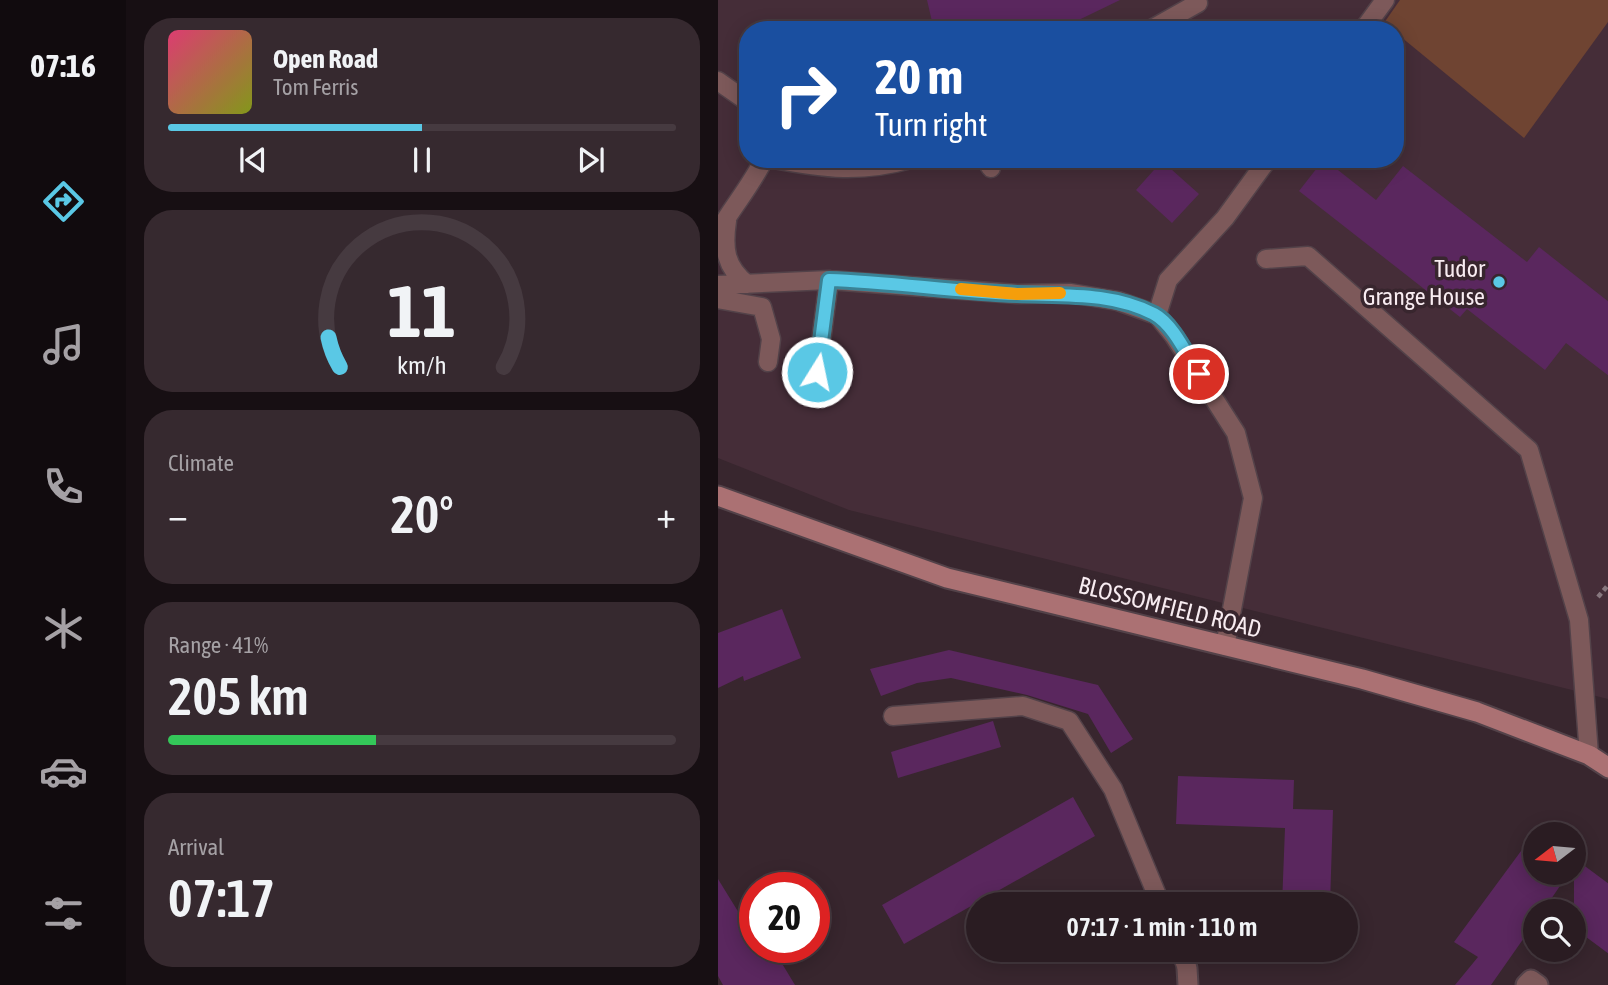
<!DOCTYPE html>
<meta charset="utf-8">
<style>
body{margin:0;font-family:"Asap Condensed",sans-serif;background:#36292f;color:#f1f3f6;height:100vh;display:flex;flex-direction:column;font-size:26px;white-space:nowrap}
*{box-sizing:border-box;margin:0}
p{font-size:23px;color:#a5a1a5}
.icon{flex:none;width:38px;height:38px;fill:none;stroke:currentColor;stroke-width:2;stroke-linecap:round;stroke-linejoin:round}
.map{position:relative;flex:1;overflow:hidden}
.side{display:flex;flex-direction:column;gap:18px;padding:18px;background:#170f13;width:592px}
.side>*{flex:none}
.hud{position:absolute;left:21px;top:21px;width:665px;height:147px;border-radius:28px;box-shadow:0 4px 18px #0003,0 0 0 2px #463a40;background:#1a4fa0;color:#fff;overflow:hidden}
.needle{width:46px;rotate:254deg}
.fabs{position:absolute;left:805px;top:822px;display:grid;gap:14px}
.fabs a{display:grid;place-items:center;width:63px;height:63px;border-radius:50%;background:#2a1c22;box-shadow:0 4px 18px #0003,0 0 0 2px #463a40;font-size:35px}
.speed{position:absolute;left:21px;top:872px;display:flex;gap:14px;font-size:35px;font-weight:700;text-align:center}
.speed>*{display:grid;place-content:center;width:91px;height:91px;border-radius:50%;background:#2a1c22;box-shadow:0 4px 18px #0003,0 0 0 2px #463a40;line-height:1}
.speed .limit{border:10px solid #d22;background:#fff;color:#111}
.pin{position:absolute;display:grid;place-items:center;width:60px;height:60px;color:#fff;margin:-30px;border:4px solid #fff;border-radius:50%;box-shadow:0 2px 7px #0007}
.me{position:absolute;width:77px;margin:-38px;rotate:10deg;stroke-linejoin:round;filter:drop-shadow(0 0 5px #0008)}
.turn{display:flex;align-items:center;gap:24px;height:147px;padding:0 21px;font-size:32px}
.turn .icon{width:91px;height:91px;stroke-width:2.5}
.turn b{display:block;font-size:49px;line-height:60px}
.big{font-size:52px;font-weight:600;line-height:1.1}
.side .card{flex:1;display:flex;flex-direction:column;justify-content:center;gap:10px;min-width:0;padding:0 24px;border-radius:28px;background:#36292f}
.side .dial{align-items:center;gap:0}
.dial svg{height:182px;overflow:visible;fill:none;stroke:#463a40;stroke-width:7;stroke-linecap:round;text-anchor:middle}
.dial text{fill:#f1f3f6;stroke:none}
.song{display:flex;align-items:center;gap:21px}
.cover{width:84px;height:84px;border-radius:10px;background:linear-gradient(135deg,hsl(340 70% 55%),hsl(70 70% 35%))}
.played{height:7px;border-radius:4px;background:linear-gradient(90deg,#5ac8e5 50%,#463a40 50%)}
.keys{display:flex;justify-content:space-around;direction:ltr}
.heat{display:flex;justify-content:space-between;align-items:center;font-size:38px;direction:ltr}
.charge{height:10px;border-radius:5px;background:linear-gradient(90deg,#34c759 41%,#463a40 0)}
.trip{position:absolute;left:248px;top:892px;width:392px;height:70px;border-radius:35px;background:#2a1c22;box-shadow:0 4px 18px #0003,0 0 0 2px #463a40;font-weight:600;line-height:70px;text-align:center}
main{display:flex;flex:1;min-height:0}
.tab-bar{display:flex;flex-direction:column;width:126px;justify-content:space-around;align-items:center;background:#110b0e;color:#a5a1a5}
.tab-bar .icon{width:49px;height:49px}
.tab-bar .on{color:#5ac8e5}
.tab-bar b{font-size:32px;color:#f1f3f6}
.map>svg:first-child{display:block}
</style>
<main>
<nav class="tab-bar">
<b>07:16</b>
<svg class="icon on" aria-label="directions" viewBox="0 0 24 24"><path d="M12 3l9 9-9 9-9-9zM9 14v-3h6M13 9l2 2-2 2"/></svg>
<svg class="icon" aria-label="music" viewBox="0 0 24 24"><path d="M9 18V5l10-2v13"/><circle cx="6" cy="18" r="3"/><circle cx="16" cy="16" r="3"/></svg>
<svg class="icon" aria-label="phone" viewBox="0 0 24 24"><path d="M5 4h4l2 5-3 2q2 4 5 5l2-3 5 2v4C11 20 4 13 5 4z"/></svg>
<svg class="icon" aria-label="climate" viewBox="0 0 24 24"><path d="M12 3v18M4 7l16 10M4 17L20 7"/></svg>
<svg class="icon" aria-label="car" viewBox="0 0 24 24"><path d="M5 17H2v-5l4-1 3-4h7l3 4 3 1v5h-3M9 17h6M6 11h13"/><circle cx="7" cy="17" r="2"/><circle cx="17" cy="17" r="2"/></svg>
<svg class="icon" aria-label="filters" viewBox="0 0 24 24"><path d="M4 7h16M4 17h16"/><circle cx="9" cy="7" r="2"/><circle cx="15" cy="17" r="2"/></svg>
</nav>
<section class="side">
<div class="card">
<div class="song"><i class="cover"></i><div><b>Open Road</b><p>Tom Ferris</p></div></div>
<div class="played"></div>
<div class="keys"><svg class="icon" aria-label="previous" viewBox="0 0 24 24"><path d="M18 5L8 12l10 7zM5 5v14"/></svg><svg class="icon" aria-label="pause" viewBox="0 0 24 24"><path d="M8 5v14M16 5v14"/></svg><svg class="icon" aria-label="next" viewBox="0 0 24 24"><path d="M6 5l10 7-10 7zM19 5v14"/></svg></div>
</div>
<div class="card dial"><svg viewBox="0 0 100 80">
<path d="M14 69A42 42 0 1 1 86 69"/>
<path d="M14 69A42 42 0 0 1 9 56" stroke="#5ac8e5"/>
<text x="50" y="56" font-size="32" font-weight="700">11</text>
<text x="50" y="72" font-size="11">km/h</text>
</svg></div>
<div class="card"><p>Climate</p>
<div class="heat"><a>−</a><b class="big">20°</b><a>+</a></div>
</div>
<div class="card"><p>Range · 41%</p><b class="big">205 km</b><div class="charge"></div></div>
<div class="card"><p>Arrival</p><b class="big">07:17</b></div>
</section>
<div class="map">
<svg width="891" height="985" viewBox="0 0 891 985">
<rect width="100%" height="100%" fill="#38262e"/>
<path fill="#452d38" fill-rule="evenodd" d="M0 0H890V699L131 510 0 458ZM30 30H677V159H30Z"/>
<path fill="#6f4432" d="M682 0H890V22L806 138 666 23Z"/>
<path fill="#5a275e" d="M209 0H402L340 30H216Z
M606 159 658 200 685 166 809 262 821 247 891 302V376L848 343 827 370 749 309 742 317 581 191Z
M444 161 481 194 454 223 418 190Z
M64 609 83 658 26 681 25 676 0 688V633Z
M231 650 380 685 415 739 393 753 370 714 309 695 233 678 199 683 163 696 152 669Z
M275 721 283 747 180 778 173 752Z
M460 776 576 780 575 809 615 810 612 905H564L567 828 458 824Z
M355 797 377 836 186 944 164 905Z
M817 832V873H851L824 912H817V922L773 985H737L760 957 736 942Z
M856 858 891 884V954L856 928Z
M0 879 37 939V947H54L77 985H5L0 976Z"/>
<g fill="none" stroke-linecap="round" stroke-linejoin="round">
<g stroke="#534249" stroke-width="21">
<path id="service" d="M432 30 480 3
M645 30 667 0
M0 81 30 102
M56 159C106 169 144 173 193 159
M267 159 273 168
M9 221C5 248 7 267 29 284
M0 232C15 206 33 186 46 159
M548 259 590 256 811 450 861 620 871 755
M0 285 111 280 299 294 352 293 400 301 439 315 456 336 518 433 535 498 507 646
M0 299 44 307 53 339 50 362
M439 315 450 280 507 218 550 159
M99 372 111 280
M175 716 305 706 351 721 395 789 443 905
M462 950 469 968"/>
</g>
<g stroke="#534249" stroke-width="23">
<path id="minor" d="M469 968 470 985
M808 985 813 980 820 985"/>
</g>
<g stroke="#534249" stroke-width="23">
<path id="secondary" d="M0 496 229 578 644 679 759 712 871 755 891 768"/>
</g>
<path stroke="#87777e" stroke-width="4.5" stroke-dasharray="5 3.5" stroke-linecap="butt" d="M880 597 891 584"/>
<use href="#service" stroke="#7d595a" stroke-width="18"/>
<use href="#minor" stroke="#7d595a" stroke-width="19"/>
<use href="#secondary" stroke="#ab7173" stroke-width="19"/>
</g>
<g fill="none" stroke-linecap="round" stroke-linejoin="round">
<g stroke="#3a8295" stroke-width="18">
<path id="route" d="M99 372 111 280C174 282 237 292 299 294 346 296 393 292 436 314 456 325 469 356 481 374"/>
</g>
<use href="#route" stroke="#5ac8e5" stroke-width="12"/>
<path stroke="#f59e0b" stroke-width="12" d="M243 289 299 294 342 293"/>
</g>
<circle fill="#5ac8e5" stroke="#38262e" stroke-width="2.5" cx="781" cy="282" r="7"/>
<g text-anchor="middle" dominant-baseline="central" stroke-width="7" stroke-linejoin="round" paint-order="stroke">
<g font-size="24" fill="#f8ecf1" stroke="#38262e" text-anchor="end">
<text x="767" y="268">Tudor<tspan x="767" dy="28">Grange House</tspan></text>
</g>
<g font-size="24" fill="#f8ecf1" stroke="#38262e">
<text transform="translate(452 607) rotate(14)">BLOSSOMFIELD ROAD</text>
</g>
</g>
</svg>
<div class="fabs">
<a><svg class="needle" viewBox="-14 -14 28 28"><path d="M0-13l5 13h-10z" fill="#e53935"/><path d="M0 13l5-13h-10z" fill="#a5a1a5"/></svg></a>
<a><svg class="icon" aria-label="search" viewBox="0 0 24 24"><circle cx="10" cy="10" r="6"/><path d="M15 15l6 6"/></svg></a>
</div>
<div class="speed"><div class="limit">20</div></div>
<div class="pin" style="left:481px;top:374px;background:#d93025"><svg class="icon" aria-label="arrive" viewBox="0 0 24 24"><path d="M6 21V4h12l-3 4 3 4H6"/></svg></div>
<svg class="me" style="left:99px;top:372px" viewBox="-20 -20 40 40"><circle r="17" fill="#5ac8e5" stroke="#fff" stroke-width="3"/><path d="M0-11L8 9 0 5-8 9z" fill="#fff"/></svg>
<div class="trip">07:17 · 1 min · 110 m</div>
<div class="hud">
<div class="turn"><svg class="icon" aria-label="right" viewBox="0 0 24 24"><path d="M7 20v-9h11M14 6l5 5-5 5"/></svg><div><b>20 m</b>Turn right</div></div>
</div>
</div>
</main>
